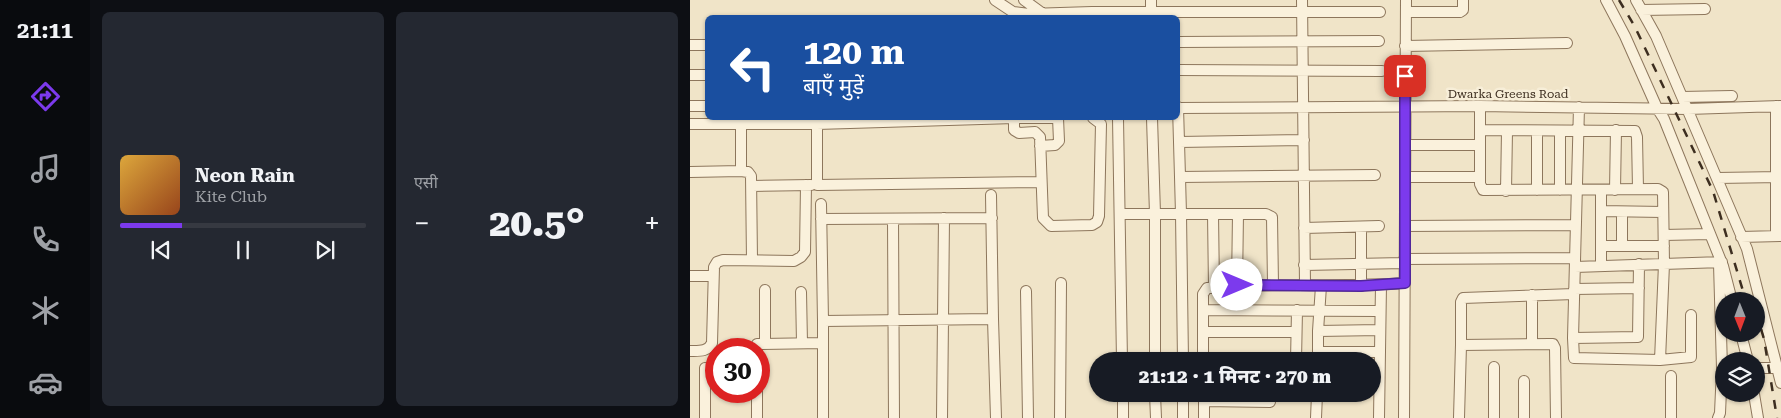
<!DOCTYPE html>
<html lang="hi">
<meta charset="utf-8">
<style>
body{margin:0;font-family:"Roboto Serif","Noto Sans Devanagari",serif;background:#242831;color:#f1f3f6;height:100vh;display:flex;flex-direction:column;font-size:19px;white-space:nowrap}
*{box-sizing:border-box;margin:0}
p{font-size:16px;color:#9ea1a6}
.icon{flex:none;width:28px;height:28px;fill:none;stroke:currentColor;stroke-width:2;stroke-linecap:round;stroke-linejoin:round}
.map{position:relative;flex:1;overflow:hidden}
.panel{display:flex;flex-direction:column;gap:12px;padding:12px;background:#0d0f14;width:600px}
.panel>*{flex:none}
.hud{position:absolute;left:15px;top:15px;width:475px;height:105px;border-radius:8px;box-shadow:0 1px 4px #0004;background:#1a4fa0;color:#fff;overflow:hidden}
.needle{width:32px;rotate:179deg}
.buttons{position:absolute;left:1025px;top:292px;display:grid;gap:10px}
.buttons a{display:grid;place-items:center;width:50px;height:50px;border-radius:50%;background:#171b24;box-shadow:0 1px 4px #0004;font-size:25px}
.speed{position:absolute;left:15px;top:338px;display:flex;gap:10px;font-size:25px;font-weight:700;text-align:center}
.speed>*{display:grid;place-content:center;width:65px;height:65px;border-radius:50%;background:#171b24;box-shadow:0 1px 4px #0004;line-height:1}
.speed .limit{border:8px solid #d22;background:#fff;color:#111}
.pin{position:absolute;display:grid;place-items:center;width:42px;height:42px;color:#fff;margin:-21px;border-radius:10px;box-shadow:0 2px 8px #0006}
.me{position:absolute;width:55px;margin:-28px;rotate:90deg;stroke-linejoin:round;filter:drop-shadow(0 0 4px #0008)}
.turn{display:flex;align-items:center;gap:18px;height:105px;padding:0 15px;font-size:22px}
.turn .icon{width:65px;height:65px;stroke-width:2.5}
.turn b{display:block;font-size:35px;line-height:42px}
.big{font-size:38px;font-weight:800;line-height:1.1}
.panel .tile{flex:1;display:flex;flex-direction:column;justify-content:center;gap:8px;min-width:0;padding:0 18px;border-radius:8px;background:#242831}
.song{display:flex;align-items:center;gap:15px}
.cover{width:60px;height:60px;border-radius:8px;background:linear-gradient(135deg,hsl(40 70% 55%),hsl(20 70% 35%))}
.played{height:5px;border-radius:2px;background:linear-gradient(90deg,#7c3aed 25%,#363941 25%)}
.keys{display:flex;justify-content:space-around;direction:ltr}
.heat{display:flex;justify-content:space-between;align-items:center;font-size:28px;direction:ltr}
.panel .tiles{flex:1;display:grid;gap:12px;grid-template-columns:repeat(2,1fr)}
.trip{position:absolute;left:399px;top:352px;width:292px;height:50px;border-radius:25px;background:#171b24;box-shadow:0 1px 4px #0004;font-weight:800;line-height:50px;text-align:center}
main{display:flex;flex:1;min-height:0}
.tab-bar{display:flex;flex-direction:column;width:90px;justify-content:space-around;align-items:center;background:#090b0e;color:#9ea1a6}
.tab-bar .icon{width:35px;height:35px}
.tab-bar .active{color:#7c3aed}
.tab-bar b{font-size:22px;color:#f1f3f6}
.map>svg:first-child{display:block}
</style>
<main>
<nav class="tab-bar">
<b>21:11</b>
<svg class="icon active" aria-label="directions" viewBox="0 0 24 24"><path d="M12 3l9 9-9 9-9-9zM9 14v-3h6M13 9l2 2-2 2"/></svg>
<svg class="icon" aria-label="music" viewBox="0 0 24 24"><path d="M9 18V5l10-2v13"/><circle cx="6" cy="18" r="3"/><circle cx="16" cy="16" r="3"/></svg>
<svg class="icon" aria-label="phone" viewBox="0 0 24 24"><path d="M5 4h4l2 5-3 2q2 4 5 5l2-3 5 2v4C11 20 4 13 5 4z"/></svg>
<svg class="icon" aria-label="climate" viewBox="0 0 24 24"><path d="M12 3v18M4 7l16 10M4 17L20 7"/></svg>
<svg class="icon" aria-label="car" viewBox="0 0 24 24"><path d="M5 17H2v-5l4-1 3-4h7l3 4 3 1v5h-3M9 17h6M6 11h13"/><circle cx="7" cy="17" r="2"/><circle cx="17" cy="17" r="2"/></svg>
</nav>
<section class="panel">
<div class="tiles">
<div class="tile">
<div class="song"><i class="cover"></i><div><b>Neon Rain</b><p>Kite Club</p></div></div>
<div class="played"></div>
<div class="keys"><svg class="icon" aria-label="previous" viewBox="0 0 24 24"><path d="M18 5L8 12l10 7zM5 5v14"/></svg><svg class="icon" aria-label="pause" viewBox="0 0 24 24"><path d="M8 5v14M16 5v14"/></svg><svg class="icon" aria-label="next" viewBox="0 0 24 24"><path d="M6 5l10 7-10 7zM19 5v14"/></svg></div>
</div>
<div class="tile"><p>एसी</p>
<div class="heat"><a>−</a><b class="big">20.5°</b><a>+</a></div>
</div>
</div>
</section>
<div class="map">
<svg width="1091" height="418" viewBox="0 0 1091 418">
<rect width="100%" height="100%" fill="#f0e4c8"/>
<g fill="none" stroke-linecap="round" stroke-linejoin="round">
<g stroke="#8d765c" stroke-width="12">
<path id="minor" d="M305 0 323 12 339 14 402 12H690
M334 0 352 13
M461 0V18
M612 0 615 285
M916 0 935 36 967 108 974 119 1033 266 1042 301
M946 0 966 36 1057 249 1091 383
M951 10 1015 9
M716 12H770L773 10V0
M488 42 689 41
M0 45H18
M715 46 877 43
M488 70 692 71
M0 75H18
M992 97 1042 96
M0 106H18
M790 106V184L793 190 968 189 973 192 974 264 970 360
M488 107 490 177
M889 107 883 338 884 358 970 360 1001 357V315
M488 108 790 106 998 109 1091 106
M324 118H366
M428 118 432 361
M462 118 465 214V361
M0 124H127V185L351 182
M127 124 324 118V130L329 133 345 132 350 137 353 218 361 226 402 225 407 222 409 216 411 124 403 118
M790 130 945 131 947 137 948 189
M847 131V190
M489 142 614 140
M715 145H790
M350 146 365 145 369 141 368 118
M51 171V124
M0 172 51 171 58 172 61 176 62 260
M715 177H790
M1027 178 1090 177
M62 186 121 185
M870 190V131
M911 190V265
M925 190 926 130
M816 191 817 131
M301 195 303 319
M131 204 133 321
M911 211 973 212
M932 212V246
M430 214H491L490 177 685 175
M523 214 524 288
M131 219 302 218
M203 219 204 418
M715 226 886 225
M614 228 689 226
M974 235 1020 234
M1086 236V106
M1051 237 1091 236
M911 246H974
M714 259 885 258
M1029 264 1032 368
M614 265 714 263
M885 267 1032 262
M0 276H23
M547 285 548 214
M671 286V227
M884 289 949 288
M75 290V344
M336 291 338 418
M111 292 112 343
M842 295V344
M513 310 690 311
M628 331 690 330
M513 332H606
M1051 334 1058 361
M883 338 948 337 949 264
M67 344 133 343
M771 345V302L773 298 884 294
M0 351C9 351 18 352 22 343L24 267 27 262 33 260 104 261 111 257 115 252 116 185
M628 352H690
M493 361 491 214H576L582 217 583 285
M513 361V294L517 288C583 282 649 288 715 283
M606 361 607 310
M628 361V331L631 286
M1066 368H1091
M433 394V418
M465 394 466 418
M493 394V418
M1064 394 1068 418
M514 401 580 402
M15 418V368
M67 418V391
M133 418V321L303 319 306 418
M252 418 254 218
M370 418 371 283
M514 418V394
M626 418 627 394
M689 418 691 285
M714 418 716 0
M769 418 771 345 860 344H863L865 348 866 418
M804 418V367
M834 418V381
M981 418V376
M1028 418 1030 413 1032 368H1034"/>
</g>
<use href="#minor" stroke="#faf1dc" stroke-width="10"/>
<path stroke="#3d2e20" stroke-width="2.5" stroke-dasharray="9 9" stroke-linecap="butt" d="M929 0 945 27 1023 191 1056 301
M1066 312 1074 339 1087 418"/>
</g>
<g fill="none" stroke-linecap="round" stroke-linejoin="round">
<g stroke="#51269a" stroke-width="12">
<path id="route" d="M547 285 671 286 715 283V76"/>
</g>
<use href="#route" stroke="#7c3aed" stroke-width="9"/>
</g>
<g text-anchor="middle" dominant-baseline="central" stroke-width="5" stroke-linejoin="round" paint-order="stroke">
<g font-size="12" fill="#3d2e20" stroke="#f7eed8">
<text x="818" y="94">Dwarka Greens Road</text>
</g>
</g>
</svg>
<div class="buttons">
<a><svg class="needle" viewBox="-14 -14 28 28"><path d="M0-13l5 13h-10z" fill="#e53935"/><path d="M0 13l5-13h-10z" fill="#9ea1a6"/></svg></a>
<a><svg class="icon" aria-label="layers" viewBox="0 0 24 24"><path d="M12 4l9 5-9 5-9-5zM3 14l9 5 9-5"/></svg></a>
</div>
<div class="speed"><div class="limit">30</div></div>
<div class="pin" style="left:715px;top:76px;background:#d93025"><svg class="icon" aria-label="arrive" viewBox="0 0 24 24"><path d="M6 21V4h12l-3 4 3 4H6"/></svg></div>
<svg class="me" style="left:547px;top:285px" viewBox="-20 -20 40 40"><circle r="19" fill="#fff"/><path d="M0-13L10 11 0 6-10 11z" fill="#7c3aed"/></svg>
<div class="trip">21:12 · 1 मिनट · 270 m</div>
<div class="hud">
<div class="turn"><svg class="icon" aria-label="left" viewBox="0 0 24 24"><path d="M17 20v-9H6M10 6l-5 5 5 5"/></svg><div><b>120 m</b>बाएँ मुड़ें</div></div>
</div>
</div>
</main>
